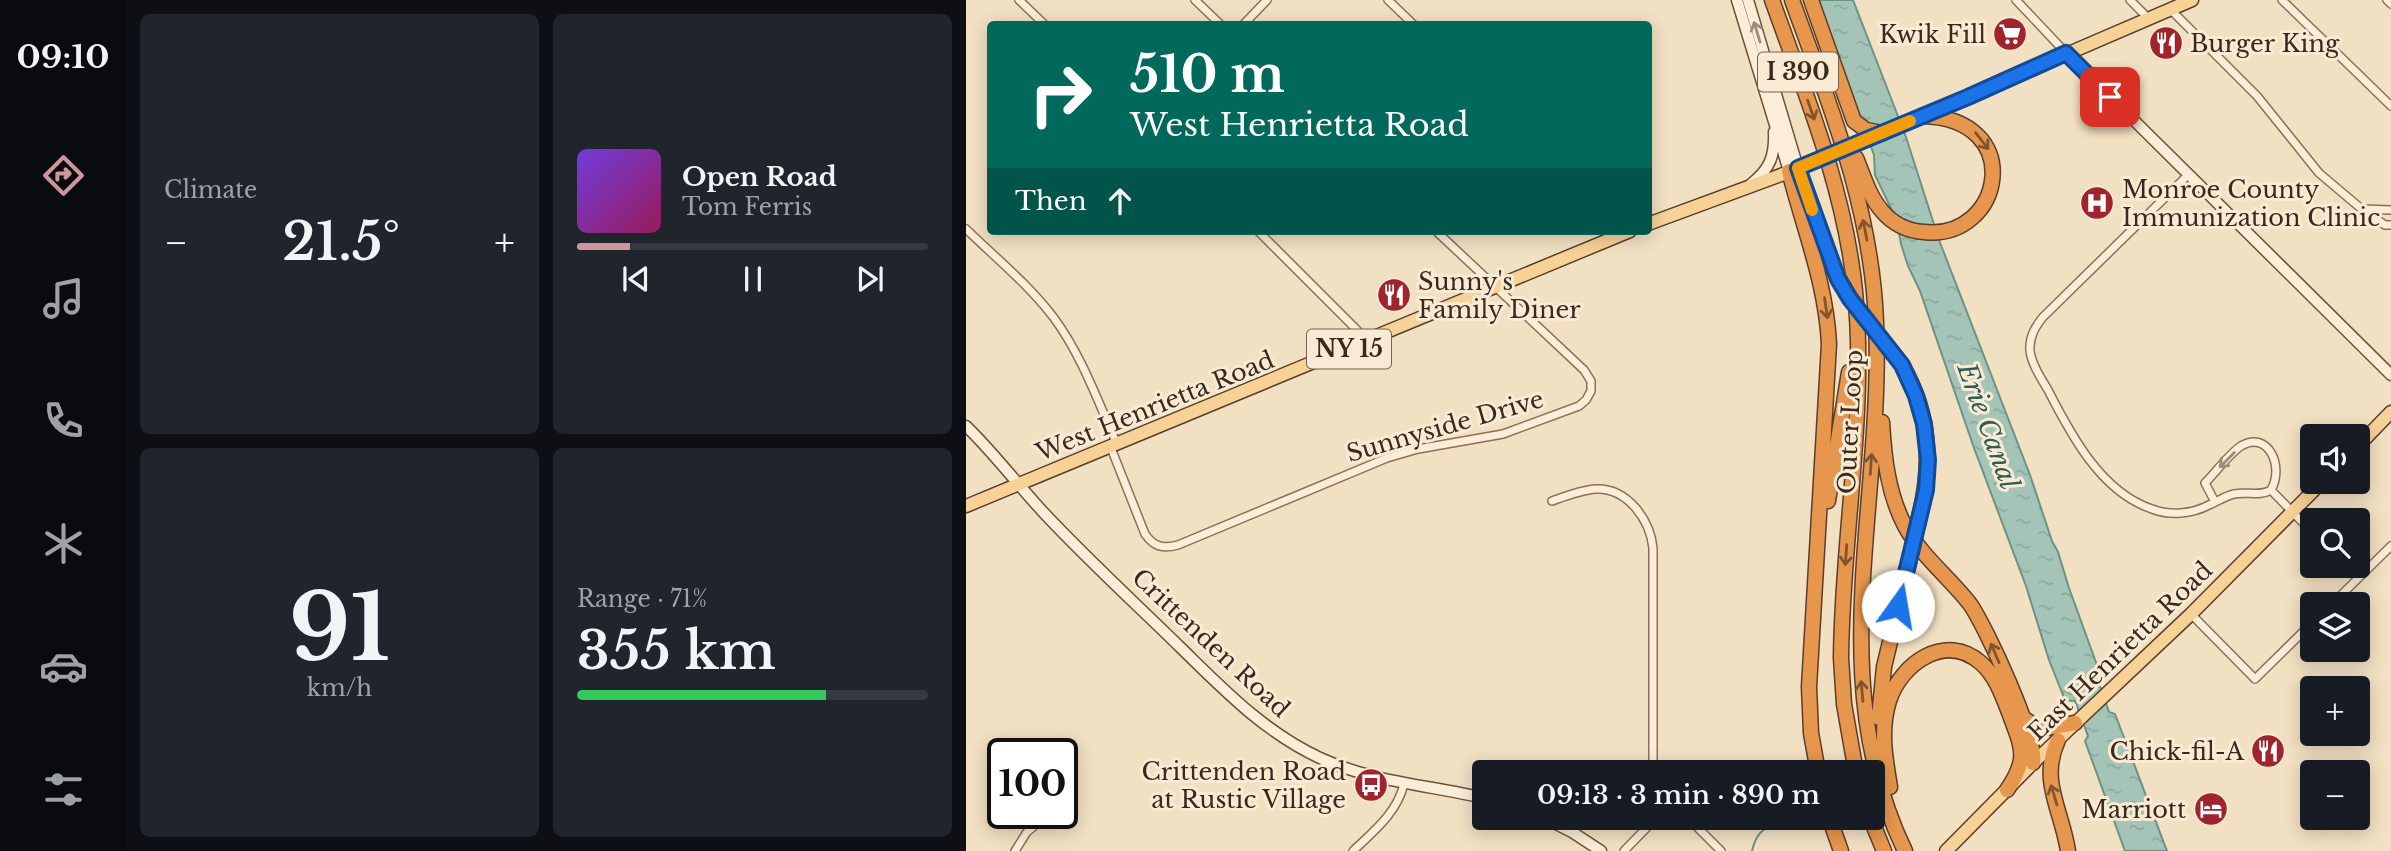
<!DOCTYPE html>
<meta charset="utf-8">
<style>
body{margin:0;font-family:"Libre Baskerville",serif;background:#20242c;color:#f1f3f6;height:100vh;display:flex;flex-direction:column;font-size:26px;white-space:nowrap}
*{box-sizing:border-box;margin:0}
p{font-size:23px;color:#9ea1a6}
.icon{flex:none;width:38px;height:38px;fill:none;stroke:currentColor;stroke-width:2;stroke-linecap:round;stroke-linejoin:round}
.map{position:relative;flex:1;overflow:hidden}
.drawer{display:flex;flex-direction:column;gap:14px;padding:14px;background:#0d0f14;width:840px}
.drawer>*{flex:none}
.guide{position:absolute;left:21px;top:21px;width:665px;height:214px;border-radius:7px;box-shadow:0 4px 18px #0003;background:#00695c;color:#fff;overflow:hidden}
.controls{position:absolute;left:1334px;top:424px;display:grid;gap:14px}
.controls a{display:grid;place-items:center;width:70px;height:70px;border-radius:7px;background:#171b24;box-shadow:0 4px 18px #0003;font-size:35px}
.speed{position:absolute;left:21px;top:738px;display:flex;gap:14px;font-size:35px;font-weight:700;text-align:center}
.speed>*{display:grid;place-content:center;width:91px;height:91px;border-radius:50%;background:#171b24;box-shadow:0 4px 18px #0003;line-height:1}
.speed .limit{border:4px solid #111;border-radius:10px;background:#fff;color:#111}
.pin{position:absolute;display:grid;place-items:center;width:60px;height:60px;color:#fff;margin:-30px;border-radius:14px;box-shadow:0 4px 10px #0006}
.me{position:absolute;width:77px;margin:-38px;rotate:13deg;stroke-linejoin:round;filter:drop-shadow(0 0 5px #0008)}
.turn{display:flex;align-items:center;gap:24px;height:147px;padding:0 28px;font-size:32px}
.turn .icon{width:91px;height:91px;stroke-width:2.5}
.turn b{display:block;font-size:49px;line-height:60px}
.then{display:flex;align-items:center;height:66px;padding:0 28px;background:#0003;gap:14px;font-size:26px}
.big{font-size:52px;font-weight:600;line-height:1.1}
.drawer .card{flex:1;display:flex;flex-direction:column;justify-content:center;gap:10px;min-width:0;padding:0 24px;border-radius:10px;background:#20242c}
.drawer .dial{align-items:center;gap:0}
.dial b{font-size:91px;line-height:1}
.song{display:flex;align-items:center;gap:21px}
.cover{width:84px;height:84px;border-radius:10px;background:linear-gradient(135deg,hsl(260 70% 55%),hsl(330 70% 35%))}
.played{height:7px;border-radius:4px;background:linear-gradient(90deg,#cd959c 15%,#363941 15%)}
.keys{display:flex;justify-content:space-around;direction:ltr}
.heat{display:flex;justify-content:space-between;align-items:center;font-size:38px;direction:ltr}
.charge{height:10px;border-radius:5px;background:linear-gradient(90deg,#34c759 71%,#363941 0)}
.drawer .tiles{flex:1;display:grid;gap:14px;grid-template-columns:repeat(2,1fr)}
.trip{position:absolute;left:506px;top:760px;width:413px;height:70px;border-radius:7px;background:#171b24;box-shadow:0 4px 18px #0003;font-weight:600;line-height:70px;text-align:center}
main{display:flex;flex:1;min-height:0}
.tabs{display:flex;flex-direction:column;width:126px;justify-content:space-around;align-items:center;background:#090b0e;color:#9ea1a6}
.tabs .icon{width:49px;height:49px}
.tabs .current{color:#cd959c}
.tabs b{font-size:32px;color:#f1f3f6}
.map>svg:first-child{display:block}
</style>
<main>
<nav class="tabs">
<b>09:10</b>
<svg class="icon current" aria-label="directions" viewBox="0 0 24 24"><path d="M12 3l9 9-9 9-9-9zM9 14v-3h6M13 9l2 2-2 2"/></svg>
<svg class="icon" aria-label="music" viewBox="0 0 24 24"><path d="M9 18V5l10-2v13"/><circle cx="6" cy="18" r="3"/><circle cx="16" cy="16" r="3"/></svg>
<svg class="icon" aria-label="phone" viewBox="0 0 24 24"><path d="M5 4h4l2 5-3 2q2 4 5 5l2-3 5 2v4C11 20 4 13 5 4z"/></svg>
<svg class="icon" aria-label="climate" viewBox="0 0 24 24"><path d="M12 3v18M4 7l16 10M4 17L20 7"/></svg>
<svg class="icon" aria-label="car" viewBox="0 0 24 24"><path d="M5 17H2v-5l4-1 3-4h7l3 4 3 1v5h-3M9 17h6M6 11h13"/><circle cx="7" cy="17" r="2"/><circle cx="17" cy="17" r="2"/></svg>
<svg class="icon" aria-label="filters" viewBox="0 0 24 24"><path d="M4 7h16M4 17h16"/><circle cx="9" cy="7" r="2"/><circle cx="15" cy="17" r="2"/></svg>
</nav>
<section class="drawer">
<div class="tiles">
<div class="card"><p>Climate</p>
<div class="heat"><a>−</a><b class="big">21.5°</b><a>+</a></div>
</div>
<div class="card">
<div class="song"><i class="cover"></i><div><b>Open Road</b><p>Tom Ferris</p></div></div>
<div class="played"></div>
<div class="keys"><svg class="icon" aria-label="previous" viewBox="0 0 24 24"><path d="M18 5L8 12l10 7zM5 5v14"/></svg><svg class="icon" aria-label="pause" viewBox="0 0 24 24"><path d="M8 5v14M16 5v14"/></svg><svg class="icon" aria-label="next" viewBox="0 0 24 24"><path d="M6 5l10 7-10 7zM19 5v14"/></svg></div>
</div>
<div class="card dial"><b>91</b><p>km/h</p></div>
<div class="card"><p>Range · 71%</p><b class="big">355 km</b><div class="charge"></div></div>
</div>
</section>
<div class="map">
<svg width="1425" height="851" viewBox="0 0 1425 851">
<defs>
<pattern id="water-ripples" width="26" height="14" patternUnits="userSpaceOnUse" patternTransform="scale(1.75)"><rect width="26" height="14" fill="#a5c4b8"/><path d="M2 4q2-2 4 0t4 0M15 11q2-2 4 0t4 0" fill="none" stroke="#8fa89e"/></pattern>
</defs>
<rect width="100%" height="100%" fill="#f2e0c2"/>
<path fill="url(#water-ripples)" stroke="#6b9386" stroke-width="2" d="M851 0H887L940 137 973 240 1064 475 1086 541 1092 552 1103 588 1132 668 1130 675 1143 712 1149 714 1201 851H1159L1119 741 1122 736 1109 701 1099 700 1083 660 1060 586 1008 448 954 291 942 266 935 244 931 221 909 175 908 155Z"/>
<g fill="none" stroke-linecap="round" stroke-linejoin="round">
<path stroke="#6b9386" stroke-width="2" d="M781 817 789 822 802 825
M786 851C792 825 804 827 826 822"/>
<g stroke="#8d7058" stroke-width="10">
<path id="street" d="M53 0 78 24
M229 0 254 24
M422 0 447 24
M1050 0 1100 53
M1164 0 1182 18
M1316 0 1425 106
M1421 0 1425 4
M1204 9 1291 96 1353 173 1398 211 1419 225H1425
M278 24 301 0
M1223 174 1077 317C1069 327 1063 337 1064 351 1066 365 1075 378 1082 390 1105 435 1135 492 1186 509 1204 516 1226 514 1243 505 1251 502 1259 496 1268 494 1281 491 1293 497 1305 490
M1396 209 1425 210
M0 229C30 258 63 285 88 318 116 356 132 402 151 444
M292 231 402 341
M145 448 179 534C188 547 197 549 212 545L421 458 452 449 537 434 613 406 620 400 625 391V381L618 370 470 231
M1305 490 1346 532
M586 501C600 496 615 490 630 489 662 488 684 520 687 548V772
M1249 502 1239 483C1250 472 1262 455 1275 446 1301 430 1319 465 1305 490
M1379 565 1391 578
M1366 604 1425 546
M1225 614 1289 679 1346 623
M721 817 755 851
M49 851 61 832 83 814
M387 851C408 831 431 813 438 784
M658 851 691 817"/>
</g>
<g stroke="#6f513b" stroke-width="13">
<path id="secondary" d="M771 0 823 171
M782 0 832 168
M1100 53 1425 375
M785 184C804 169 809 156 808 132
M0 426C28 453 51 484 78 513 121 559 168 602 214 647 257 689 298 732 354 758 406 782 462 785 518 798
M576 817 606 832 635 851"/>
</g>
<g stroke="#5b3e2c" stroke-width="15">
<path id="primary" d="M917 133 1226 0
M682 224 831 169
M1391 447 1425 412
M0 506 664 231
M980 851 1067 763 1225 614 1357 481"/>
</g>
<g stroke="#5b3e2c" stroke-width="17">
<path id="highway" d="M806 0C840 95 879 190 889 291 901 413 876 536 875 658L878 704 890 772
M826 0C864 105 906 209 910 322 918 502 856 679 939 851
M845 0 888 121 900 130 917 133
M890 158C897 175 903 196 916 211 927 224 941 231 958 232 1037 241 1062 118 956 116
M832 168 866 267
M823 171C838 230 860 283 863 344L843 687 845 733 852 772
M936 365C966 416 966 467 952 522
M916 422C918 457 922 494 939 526 956 557 983 577 1004 604 1020 627 1072 739 1067 763
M862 501 883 372
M913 718 918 667 945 554
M1057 718 1074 729 1109 723
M1092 740C1073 781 1096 810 1102 851
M924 787C919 757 914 730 923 701 935 663 980 632 1015 663 1030 676 1037 697 1044 715 1056 748 1063 758 1041 790
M863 817 875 851
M904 817 918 851"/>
</g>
<use href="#street" stroke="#fbedd7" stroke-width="7"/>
<use href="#secondary" stroke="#fbedd7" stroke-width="10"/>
<use href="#primary" stroke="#f7d297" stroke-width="12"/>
<use href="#highway" stroke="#e7964d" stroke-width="14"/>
<g stroke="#5b3e2c" stroke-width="15" stroke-linecap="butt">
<path id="primary-bridge" d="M841 165 917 133"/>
</g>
<g stroke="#5b3e2c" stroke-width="17" stroke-linecap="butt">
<path id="highway-bridge" d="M866 267 884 298 936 365
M945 554 952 522"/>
</g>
<use href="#primary-bridge" stroke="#f7d297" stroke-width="12"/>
<use href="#highway-bridge" stroke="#e7964d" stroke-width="14"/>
</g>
<defs><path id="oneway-shaft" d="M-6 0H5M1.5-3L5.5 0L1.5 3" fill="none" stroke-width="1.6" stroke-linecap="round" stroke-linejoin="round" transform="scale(1.75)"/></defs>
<g stroke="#9c8b7a">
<use href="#oneway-shaft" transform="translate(791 32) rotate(-107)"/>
<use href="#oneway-shaft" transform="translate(1261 460) rotate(135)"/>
</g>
<g stroke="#805530">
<use href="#oneway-shaft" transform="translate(845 110) rotate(71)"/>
<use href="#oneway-shaft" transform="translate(1016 141) rotate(52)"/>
<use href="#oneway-shaft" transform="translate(899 230) rotate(-101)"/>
<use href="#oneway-shaft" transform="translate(860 308) rotate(82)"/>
<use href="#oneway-shaft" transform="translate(905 464) rotate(-86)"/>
<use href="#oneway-shaft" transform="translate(880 555) rotate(94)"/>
<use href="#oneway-shaft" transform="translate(1029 653) rotate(-113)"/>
<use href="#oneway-shaft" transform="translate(896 691) rotate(-95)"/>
<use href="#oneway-shaft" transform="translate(1088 795) rotate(-107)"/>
</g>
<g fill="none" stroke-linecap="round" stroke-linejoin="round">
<g stroke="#114b97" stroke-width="18">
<path id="route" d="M932 606 960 490 962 460 958 424 950 396 936 365 884 299 872 279 832 168 1002 97 1100 53 1144 97"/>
</g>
<use href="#route" stroke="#1a73e8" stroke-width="12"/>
<path stroke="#f59e0b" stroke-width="12" d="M846 210 832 168 944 121"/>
</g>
<defs>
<g id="supermarket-disc" transform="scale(1.75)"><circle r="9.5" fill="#a1232e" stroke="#f8ead3"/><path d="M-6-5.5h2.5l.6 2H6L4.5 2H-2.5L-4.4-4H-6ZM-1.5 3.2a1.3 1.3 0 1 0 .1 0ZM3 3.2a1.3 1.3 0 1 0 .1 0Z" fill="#fff"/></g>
<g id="restaurant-disc" transform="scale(1.75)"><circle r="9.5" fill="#a1232e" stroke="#f8ead3"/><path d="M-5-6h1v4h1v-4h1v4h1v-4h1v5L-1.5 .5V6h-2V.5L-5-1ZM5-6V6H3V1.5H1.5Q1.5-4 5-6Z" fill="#fff"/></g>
<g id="hospital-disc" transform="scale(1.75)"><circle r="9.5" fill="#a1232e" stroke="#f8ead3"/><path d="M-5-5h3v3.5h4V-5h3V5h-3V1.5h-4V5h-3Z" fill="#fff"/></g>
<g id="bus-disc" transform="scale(1.75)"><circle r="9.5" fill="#a1232e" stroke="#f8ead3"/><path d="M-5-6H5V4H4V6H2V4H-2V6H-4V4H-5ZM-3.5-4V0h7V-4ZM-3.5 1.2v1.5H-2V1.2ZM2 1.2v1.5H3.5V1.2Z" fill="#fff"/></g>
<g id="hotel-disc" transform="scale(1.75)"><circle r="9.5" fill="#a1232e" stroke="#f8ead3"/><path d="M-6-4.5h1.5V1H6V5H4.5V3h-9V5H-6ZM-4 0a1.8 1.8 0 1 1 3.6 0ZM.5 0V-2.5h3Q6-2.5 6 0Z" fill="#fff"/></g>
</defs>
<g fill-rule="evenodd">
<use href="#supermarket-disc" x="1044" y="34"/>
<use href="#restaurant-disc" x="1200" y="43"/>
<use href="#hospital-disc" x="1131" y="203"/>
<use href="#restaurant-disc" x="428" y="295"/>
<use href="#restaurant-disc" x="1302" y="751"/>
<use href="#bus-disc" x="405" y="785"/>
<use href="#hotel-disc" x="1245" y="809"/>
</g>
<g text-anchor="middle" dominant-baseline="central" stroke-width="6" stroke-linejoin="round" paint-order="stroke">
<g fill="#f8ead3" stroke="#746354" stroke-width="2">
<rect x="792" y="52.5" width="80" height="39" rx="5"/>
<rect x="341" y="329.5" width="84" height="39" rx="5"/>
</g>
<g font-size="23" font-weight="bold" fill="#3c291d">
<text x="832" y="72">I 390</text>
<text x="383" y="349">NY 15</text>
</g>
<g font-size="24" fill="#3c291d" stroke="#f8ead3" text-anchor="end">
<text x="1020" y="34">Kwik Fill</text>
<text x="1224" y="43" text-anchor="start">Burger King</text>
<text x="1156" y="189" text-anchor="start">Monroe County<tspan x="1156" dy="28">Immunization Clinic</tspan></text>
<text x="452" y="281" text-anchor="start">Sunny's<tspan x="452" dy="28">Family Diner</tspan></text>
<text x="1278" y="751">Chick-fil-A</text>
<text x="380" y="771">Crittenden Road<tspan x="380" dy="28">at Rustic Village</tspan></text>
<text x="1220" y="809">Marriott</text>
</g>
<g font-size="24" fill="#3c291d" stroke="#f8ead3">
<text transform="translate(189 406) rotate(-22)">West Henrietta Road</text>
<text transform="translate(884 422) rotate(-87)">Outer Loop</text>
<text transform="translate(479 426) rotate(-16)">Sunnyside Drive</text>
<text transform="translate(245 643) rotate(43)">Crittenden Road</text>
<text transform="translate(1154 651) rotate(-44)">East Henrietta Road</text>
</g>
<g font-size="26" font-style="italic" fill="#2b5d55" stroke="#f8ead3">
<text transform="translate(1022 426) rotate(70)">Erie Canal</text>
</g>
</g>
</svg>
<div class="controls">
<a><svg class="icon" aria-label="sound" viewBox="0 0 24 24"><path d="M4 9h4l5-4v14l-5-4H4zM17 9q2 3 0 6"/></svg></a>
<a><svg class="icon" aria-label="search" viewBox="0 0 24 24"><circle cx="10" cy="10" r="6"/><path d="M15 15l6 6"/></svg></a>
<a><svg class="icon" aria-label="layers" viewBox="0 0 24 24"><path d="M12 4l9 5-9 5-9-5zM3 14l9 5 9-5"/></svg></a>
<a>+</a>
<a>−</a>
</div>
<div class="speed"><div class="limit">100</div></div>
<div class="pin" style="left:1144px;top:97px;background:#d93025"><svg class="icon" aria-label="arrive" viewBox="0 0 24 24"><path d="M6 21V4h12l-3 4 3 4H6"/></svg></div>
<svg class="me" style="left:932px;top:606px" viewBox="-20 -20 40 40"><circle r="19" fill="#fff"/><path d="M0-13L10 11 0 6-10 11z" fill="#1a73e8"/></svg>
<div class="trip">09:13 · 3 min · 890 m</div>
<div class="guide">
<div class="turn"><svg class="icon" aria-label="right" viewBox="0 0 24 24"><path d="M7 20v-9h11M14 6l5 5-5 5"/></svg><div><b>510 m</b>West Henrietta Road</div></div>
<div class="then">Then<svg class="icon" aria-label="ahead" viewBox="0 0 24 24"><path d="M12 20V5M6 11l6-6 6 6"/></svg></div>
</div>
</div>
</main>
